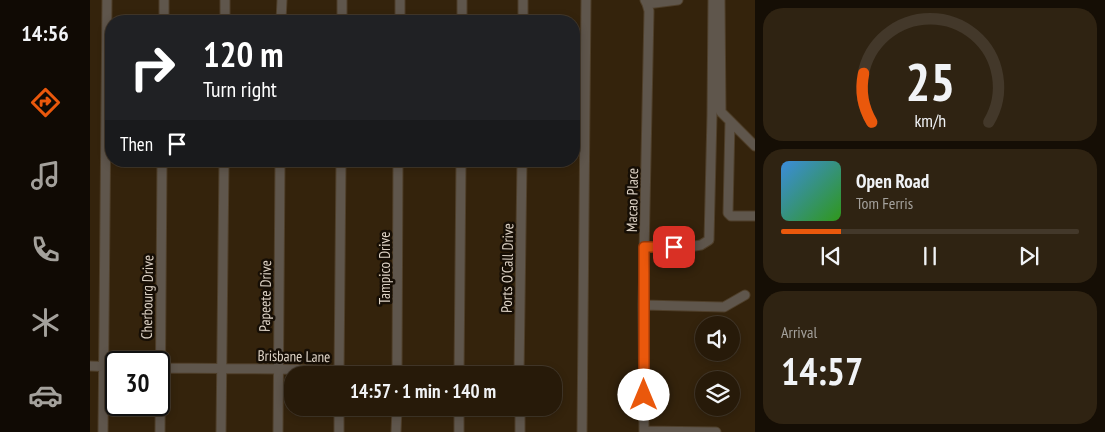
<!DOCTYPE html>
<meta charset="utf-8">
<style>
body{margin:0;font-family:"PT Sans Narrow",sans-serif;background:#2f2312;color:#f1f3f6;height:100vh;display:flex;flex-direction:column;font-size:19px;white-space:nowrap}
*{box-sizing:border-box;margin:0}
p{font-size:16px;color:#a4a19c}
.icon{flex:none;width:28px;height:28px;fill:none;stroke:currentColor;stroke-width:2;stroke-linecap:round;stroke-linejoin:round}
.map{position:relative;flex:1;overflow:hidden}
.details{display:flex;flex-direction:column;gap:8px;padding:8px;background:#150e05;width:350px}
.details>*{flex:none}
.top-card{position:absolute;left:15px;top:15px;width:475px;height:152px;border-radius:20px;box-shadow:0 2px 8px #0003,0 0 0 1px #43382a;background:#202124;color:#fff;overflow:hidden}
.tools{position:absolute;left:605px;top:316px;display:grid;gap:10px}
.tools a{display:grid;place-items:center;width:45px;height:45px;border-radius:50%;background:#271a09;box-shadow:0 2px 8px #0003,0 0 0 1px #43382a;font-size:25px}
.speed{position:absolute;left:15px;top:351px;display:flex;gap:10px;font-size:25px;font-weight:700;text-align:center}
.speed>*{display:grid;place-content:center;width:65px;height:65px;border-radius:50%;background:#271a09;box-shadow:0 2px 8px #0003,0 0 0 1px #43382a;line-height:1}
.speed .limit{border:2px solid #111;border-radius:8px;background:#fff;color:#111}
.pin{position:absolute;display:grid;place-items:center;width:42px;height:42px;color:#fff;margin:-21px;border-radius:10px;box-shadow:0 2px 8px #0006}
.me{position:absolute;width:55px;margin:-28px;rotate:0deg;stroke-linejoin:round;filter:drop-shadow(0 0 4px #0008)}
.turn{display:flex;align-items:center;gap:18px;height:105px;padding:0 15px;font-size:22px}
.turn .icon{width:65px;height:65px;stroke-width:2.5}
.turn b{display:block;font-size:35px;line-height:42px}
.then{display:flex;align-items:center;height:48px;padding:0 15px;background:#0003;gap:10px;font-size:19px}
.big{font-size:38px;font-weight:800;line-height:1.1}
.details .tile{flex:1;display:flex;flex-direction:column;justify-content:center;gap:8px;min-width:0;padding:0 18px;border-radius:20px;background:#2f2312}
.details .dial{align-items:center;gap:0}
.dial svg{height:130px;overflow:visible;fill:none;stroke:#43382a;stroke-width:7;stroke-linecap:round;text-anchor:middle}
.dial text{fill:#f1f3f6;stroke:none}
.song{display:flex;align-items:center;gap:15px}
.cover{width:60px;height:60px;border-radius:8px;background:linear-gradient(135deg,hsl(210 70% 55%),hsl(110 70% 35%))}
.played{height:5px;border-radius:2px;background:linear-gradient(90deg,#ea580c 20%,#43382a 20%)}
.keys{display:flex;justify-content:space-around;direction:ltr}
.trip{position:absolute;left:194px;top:366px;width:278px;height:50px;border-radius:20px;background:#271a09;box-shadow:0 2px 8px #0003,0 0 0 1px #43382a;font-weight:800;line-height:50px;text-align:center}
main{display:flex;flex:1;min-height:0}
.tabs{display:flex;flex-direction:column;width:90px;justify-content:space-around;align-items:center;background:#100a04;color:#a4a19c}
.tabs .icon{width:35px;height:35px}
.tabs .selected{color:#ea580c}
.tabs b{font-size:22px;color:#f1f3f6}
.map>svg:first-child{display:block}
</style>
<main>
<nav class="tabs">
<b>14:56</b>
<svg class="icon selected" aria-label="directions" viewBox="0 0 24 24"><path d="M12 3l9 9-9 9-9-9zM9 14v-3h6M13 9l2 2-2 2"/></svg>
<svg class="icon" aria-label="music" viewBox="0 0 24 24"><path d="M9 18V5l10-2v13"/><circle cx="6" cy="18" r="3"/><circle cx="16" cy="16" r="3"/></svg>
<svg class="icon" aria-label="phone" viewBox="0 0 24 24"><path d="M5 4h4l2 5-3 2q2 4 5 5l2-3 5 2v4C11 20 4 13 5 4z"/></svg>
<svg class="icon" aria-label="climate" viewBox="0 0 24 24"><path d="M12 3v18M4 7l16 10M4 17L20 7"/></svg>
<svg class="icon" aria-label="car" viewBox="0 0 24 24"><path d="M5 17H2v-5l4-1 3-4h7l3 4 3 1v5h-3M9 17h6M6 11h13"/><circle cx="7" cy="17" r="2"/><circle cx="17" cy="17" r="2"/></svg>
</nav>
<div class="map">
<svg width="665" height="432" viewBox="0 0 665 432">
<rect width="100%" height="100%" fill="#34230c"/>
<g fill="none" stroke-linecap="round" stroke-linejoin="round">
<g stroke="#4f3f2a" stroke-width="11">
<path id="minor" d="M630 0 631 112 640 121 638 213 641 216H665
M557 4 588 0
M74 21V0
M135 21V0
M191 21 192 0
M252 21V0
M310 21V0
M372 21V0
M433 21V0
M640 121 665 146
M555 247H598L611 245 619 240 622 115 623 0
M553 305 634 307 655 295
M0 366 26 367
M69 368 188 369 429 375
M249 375 251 161
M307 375 308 161
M369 375 371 161
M429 375 432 161
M430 408V432
M554 431 626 432
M13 432 17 0
M70 432 72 161
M131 432 134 161
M188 432 190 161
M249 432V408
M306 432 307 408
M369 432V408
M492 432 496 0
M554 432 553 305 559 11 557 4 555 0"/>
</g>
<use href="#minor" stroke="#5f564c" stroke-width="9"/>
</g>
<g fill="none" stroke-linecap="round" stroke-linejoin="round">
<g stroke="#983908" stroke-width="12">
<path id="route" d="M554 395V247H584"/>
</g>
<use href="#route" stroke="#ea580c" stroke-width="9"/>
</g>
<g text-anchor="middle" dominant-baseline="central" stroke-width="5" stroke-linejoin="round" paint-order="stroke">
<g font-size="15" fill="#dfd4c7" stroke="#160e05">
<text transform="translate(542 200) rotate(-89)">Macao Place</text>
<text transform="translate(294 268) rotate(-90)">Tampico Drive</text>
<text transform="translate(417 268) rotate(-89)">Ports O'Call Drive</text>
<text transform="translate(175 296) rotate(-89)">Papeete Drive</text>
<text transform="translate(57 297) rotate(-89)">Cherbourg Drive</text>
<text transform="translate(204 356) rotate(1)">Brisbane Lane</text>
</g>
</g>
</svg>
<div class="tools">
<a><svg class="icon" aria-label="sound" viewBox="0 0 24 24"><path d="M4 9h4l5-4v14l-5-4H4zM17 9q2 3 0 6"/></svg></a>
<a><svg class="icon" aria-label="layers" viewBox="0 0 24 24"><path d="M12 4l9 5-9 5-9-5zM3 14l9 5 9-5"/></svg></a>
</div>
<div class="speed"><div class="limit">30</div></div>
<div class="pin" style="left:584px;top:247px;background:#d93025"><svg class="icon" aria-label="arrive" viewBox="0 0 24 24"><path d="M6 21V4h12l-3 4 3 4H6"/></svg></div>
<svg class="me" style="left:554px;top:395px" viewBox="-20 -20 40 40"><circle r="19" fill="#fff"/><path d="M0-13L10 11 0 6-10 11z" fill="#ea580c"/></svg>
<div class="trip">14:57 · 1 min · 140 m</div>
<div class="top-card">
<div class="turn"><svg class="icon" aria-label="right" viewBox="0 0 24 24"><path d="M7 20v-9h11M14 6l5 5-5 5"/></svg><div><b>120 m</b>Turn right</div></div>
<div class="then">Then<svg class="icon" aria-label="arrive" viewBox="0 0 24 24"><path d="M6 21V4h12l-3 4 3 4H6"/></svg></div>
</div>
</div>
<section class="details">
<div class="tile dial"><svg viewBox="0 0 100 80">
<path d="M14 69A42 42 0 1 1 86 69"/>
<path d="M14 69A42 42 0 0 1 9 39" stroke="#ea580c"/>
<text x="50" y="56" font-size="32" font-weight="700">25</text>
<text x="50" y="72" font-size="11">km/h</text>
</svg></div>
<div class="tile">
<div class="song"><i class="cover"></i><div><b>Open Road</b><p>Tom Ferris</p></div></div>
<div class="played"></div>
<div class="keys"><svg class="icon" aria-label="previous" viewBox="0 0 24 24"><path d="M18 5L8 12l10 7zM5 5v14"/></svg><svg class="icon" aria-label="pause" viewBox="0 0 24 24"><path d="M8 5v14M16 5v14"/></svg><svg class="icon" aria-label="next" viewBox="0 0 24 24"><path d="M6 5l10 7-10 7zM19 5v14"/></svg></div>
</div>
<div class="tile"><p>Arrival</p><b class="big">14:57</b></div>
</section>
</main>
